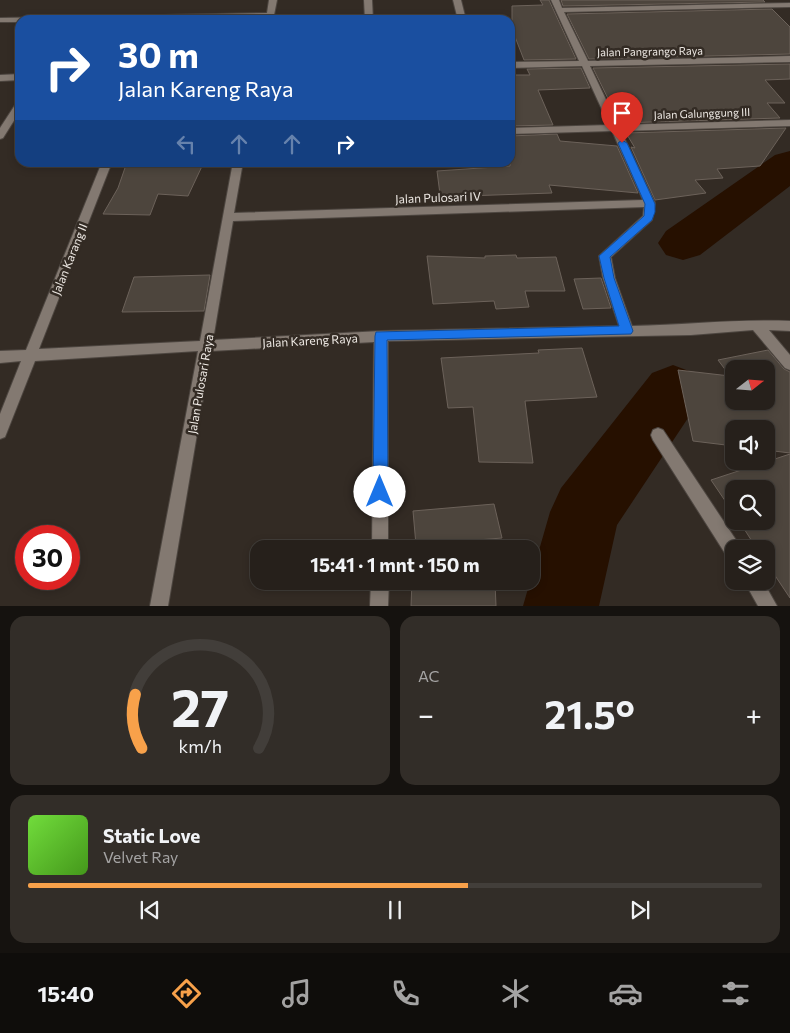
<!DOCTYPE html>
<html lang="id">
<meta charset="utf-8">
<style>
body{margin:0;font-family:Commissioner,sans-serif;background:#322d28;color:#f1f3f6;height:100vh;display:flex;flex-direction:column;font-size:19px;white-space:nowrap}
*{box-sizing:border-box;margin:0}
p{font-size:16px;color:#a4a3a3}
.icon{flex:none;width:28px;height:28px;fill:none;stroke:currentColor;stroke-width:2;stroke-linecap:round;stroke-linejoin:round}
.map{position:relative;height:606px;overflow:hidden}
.sheet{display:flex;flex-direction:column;gap:10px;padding:10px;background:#15120f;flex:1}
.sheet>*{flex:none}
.banner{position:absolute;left:15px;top:15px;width:500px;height:152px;border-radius:15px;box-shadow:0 2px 8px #0003,0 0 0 1px #423e3a;background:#1a4fa0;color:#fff;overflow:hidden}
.needle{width:32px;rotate:73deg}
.tools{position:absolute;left:725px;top:360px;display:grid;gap:10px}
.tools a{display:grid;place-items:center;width:50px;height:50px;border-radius:10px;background:#26201b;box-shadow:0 2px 8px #0003,0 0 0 1px #423e3a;font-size:25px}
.speed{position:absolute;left:15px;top:525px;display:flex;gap:10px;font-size:25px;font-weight:700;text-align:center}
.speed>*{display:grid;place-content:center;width:65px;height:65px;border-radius:50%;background:#26201b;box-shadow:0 2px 8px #0003,0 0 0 1px #423e3a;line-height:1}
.speed .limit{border:8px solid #d22;background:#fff;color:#111}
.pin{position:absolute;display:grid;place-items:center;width:42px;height:42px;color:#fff;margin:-51px -21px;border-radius:50% 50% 50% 0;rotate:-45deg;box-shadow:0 0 5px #0007}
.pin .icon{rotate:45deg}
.me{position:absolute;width:55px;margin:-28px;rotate:0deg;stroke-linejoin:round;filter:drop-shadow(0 0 4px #0008)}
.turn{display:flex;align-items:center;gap:18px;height:105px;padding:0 20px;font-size:22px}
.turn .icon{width:65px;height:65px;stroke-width:2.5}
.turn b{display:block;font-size:35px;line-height:42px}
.lanes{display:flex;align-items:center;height:48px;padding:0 20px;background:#0003;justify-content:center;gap:25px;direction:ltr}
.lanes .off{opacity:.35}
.big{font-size:38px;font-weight:700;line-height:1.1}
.sheet .card{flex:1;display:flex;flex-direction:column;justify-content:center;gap:8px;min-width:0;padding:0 18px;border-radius:15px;background:#322d28}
.sheet .dial{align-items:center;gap:0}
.dial svg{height:130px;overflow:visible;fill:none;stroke:#423e3a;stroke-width:7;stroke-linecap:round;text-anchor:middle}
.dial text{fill:#f1f3f6;stroke:none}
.song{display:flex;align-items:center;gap:15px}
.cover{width:60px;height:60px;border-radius:8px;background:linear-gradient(135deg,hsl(100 70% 55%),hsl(100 70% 35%))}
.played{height:5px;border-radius:2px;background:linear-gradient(90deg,#f8a14a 60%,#423e3a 60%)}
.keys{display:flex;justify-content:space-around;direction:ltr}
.heat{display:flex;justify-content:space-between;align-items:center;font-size:28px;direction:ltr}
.sheet .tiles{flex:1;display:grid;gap:10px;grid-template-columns:1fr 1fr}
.card:last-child{grid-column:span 2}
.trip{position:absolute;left:250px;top:540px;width:290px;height:50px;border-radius:15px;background:#26201b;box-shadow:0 2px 8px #0003,0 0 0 1px #423e3a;font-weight:700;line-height:50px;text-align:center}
.tabs{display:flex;height:80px;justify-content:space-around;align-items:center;background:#0f0d0b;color:#a4a3a3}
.tabs .icon{width:35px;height:35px}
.tabs .on{color:#f8a14a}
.tabs b{font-size:22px;color:#f1f3f6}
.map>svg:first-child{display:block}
</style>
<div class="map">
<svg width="790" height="606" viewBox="0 0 790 606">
<rect width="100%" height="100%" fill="#332b24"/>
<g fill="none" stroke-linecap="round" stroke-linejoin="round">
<path fill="#261000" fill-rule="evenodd" d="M790 151V186L700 255 683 260 666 255 658 243 666 231 775 155Z
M673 365 694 373 703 391 694 409 617 525 599 606H523L550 512 561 488 652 373Z"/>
</g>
<path fill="#4d453d" stroke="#6c625a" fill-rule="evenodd" d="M540 0H549L576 59 524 60 512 29V6L543 5Z
M561 0H763L765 2 563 6Z
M772 9 790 27V54L589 59 567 14Z
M790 64V79L765 80 785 103H767L780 118 620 123 593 68Z
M581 68 590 88 538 90 553 125 510 126V75H530L527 69Z
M786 128 760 166 717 169 723 178 695 180 706 193 655 200 631 147 635 148 626 133Z
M557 134 560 141 617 146 638 193 549 185 552 193 466 196 467 202H441L437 171 510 166V136Z
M127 162H204L188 196 158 194 150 215 103 214 118 188Z
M516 255 517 258 556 257 565 291H525L529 307 496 309 494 301 433 304 427 256 485 258V256Z
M210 275 204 311 122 312 134 277Z
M601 278 611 308 583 309 574 279Z
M582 348 597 397 525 401 533 463 479 462 473 407 448 408 441 358 539 353 538 350Z
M768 350 784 369 790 372V453L766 450V429H734V446L693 441 678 370 730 376 718 360ZM734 369H766V401H734Z
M790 454V598L766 562V549H757L739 521H766V489H734V514L711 480Z
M494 504 502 538 416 545 413 511Z
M412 581 495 582 496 606H411Z"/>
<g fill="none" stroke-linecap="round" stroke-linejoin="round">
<g stroke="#4d4640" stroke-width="2">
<path id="street" d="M269 0H277L273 20H265L266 17 20 20V22H0V18L267 13Z
M364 0H372L373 20H365Z
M453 0H461L466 20H458Z
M551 0H559L562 8 790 3V7L564 12 588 61 790 56V62L590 66 618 125 790 120V126L621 131 655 203 652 220 611 257 615 278 632 326C685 325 737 319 790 321V331L769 330 790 355V370L785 368 753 330 691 335 388 341V549H372L374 342 211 351 168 606H150L198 351 35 361 7 432 5 437 0 439V414L21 361 0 363V351L26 350 102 162H112L39 349 200 341 233 162H243L234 213 643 200 612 131 510 134V128L609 125 582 66 510 68V62L579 61ZM644 207 643 216 599 256 603 278 619 326 381 331 213 340 233 221Z
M20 74V80L0 81V75Z
M20 101V111L3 138 0 139V128L17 102Z
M658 428 663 430 740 546 741 549H734V560L728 558 653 440 651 435 653 430Z
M371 581H389L388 606H370Z
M744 581H763L777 606H758Z"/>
</g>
<use href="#street" fill="#837971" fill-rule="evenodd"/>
</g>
<path fill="#1a73e8" stroke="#114b97" d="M622 140 627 143 655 204V212L652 220 610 257 614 278 633 331 631 334 387 340 388 492 385 496 380 498 375 496 373 492 375 336 376 332 619 326 604 278 599 256 644 216 645 204 618 143Z"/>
<g text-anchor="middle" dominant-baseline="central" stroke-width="5" stroke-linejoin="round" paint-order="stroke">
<g font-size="11" fill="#ede8e3" stroke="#332b24">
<text transform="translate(650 51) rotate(-1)">Jalan Pangrango Raya</text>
<text transform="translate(702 113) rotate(-2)">Jalan Galunggung III</text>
</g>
<g font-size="12" fill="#ede8e3" stroke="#332b24">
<text transform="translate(438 197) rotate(-2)">Jalan Pulosari IV</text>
<text transform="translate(69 259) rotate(-68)">Jalan Karang II</text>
<text transform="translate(310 340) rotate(-3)">Jalan Kareng Raya</text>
<text transform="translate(200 384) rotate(-80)">Jalan Pulosari Raya</text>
</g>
</g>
</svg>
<div class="tools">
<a><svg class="needle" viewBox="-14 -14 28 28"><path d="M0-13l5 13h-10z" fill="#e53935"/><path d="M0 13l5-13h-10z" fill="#a4a3a3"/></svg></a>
<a><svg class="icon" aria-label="sound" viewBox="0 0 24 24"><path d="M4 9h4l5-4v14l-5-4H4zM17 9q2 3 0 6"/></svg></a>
<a><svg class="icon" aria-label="search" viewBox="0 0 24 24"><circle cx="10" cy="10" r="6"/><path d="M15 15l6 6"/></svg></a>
<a><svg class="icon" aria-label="layers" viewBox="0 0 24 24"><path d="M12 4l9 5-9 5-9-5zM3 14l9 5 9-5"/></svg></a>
</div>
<div class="speed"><div class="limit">30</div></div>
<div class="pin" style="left:622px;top:143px;background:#d93025"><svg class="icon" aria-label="arrive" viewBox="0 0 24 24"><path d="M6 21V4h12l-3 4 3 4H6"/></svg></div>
<svg class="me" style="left:380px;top:492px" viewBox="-20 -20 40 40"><circle r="19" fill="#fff"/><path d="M0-13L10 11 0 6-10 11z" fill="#1a73e8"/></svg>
<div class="trip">15:41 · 1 mnt · 150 m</div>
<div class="banner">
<div class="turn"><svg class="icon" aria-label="right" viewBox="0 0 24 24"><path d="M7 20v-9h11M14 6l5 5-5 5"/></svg><div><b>30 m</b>Jalan Kareng Raya</div></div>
<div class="lanes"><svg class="icon off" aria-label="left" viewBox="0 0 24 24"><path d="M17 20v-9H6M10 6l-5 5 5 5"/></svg><svg class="icon off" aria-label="ahead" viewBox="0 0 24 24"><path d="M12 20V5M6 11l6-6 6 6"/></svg><svg class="icon off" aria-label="ahead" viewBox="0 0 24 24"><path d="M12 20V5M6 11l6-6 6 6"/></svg><svg class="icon" aria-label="right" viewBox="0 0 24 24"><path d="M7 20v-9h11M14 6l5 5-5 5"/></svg></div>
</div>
</div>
<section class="sheet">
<div class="tiles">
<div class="card dial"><svg viewBox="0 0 100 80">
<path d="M14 69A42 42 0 1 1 86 69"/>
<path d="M14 69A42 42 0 0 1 10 36" stroke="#f8a14a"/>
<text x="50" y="56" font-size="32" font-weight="700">27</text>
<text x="50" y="72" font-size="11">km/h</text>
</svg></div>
<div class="card"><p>AC</p>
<div class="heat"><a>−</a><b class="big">21.5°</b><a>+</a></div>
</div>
<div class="card">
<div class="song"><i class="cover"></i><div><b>Static Love</b><p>Velvet Ray</p></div></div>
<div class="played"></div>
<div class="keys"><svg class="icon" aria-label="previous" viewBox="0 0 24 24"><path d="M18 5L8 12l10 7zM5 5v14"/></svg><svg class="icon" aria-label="pause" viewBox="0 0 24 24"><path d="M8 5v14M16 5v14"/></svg><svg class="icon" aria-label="next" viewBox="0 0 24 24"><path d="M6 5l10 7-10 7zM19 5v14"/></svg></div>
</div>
</div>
</section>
<nav class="tabs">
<b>15:40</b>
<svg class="icon on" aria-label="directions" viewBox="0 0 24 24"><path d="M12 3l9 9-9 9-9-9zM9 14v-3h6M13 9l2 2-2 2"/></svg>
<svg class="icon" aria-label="music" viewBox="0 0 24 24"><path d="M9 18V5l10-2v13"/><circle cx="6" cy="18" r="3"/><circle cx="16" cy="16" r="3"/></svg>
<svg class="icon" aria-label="phone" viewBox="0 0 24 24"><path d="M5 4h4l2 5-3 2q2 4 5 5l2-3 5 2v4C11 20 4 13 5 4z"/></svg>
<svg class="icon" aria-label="climate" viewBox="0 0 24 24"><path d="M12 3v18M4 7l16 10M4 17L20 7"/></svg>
<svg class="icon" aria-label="car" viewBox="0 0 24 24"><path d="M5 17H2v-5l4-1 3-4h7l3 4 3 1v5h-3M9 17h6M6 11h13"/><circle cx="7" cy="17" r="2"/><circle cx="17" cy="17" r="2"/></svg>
<svg class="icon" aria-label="filters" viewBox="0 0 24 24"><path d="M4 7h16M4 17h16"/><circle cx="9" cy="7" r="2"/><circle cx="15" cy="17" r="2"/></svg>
</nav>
